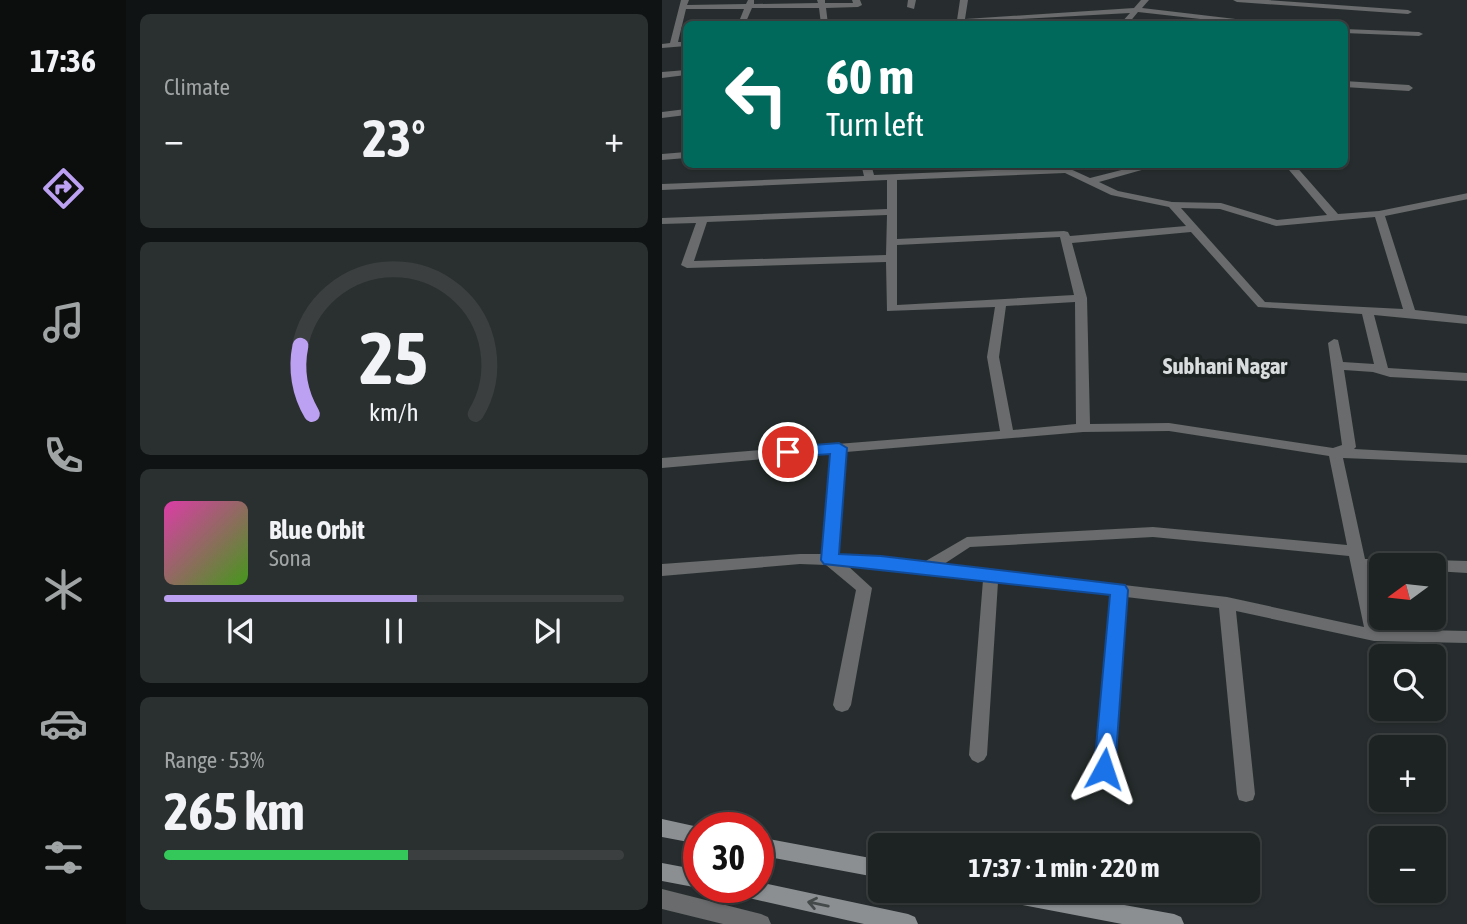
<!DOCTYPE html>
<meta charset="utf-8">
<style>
body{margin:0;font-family:"Asap Condensed",sans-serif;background:#2a2f2f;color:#f1f3f6;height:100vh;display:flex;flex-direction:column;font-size:26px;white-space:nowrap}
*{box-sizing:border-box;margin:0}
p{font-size:23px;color:#a0a4a5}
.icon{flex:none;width:38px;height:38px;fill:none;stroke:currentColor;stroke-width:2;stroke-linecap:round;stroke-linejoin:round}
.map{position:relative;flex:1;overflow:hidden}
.drawer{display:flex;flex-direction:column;gap:14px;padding:14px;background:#101313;width:536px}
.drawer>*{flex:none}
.banner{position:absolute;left:21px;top:21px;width:665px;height:147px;border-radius:10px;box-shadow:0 2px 5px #0004,0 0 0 2px #3b3f40;background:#00695c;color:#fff;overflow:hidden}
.needle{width:46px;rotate:255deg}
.fabs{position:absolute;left:707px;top:553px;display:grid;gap:14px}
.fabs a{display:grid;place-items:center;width:77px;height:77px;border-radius:10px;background:#1d2222;box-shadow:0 2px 5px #0004,0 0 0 2px #3b3f40;font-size:35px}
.speed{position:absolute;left:21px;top:812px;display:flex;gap:14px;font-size:35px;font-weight:700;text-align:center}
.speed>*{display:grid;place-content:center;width:91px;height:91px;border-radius:50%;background:#1d2222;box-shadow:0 2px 5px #0004,0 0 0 2px #3b3f40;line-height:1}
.speed .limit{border:10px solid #d22;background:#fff;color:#111}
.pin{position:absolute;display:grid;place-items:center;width:60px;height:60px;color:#fff;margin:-30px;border:4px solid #fff;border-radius:50%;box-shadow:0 2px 7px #0007}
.me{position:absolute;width:77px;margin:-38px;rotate:5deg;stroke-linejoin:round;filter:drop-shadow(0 0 5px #0008)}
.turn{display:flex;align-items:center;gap:24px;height:147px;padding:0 28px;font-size:32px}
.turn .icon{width:91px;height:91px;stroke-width:2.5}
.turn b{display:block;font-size:49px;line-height:60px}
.big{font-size:52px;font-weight:700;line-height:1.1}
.drawer .tile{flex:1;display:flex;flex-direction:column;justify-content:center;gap:10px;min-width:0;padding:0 24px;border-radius:10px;background:#2a2f2f}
.drawer .dial{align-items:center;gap:0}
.dial svg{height:182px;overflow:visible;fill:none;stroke:#3b3f40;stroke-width:7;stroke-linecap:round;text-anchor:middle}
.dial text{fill:#f1f3f6;stroke:none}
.song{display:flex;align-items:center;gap:21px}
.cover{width:84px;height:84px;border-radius:10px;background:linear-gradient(135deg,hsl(320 70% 55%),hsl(100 70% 35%))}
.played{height:7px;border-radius:4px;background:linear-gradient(90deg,#bca0f2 55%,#3b3f40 55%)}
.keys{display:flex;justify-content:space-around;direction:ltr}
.heat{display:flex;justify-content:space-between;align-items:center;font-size:38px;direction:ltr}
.charge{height:10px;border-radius:5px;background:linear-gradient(90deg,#34c759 53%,#3b3f40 0)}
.trip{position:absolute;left:206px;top:833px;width:392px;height:70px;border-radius:10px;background:#1d2222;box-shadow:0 2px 5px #0004,0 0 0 2px #3b3f40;font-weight:700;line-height:70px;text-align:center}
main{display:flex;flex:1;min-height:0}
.dock{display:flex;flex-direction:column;width:126px;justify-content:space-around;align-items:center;background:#0c0e0e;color:#a0a4a5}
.dock .icon{width:49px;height:49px}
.dock .selected{color:#bca0f2}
.dock b{font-size:32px;color:#f1f3f6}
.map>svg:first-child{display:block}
</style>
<main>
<nav class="dock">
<b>17:36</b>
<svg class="icon selected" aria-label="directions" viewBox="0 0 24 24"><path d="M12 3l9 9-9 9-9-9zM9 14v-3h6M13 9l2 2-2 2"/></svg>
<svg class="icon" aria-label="music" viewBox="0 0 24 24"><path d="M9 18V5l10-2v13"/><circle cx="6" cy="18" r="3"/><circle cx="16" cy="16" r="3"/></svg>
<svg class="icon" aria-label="phone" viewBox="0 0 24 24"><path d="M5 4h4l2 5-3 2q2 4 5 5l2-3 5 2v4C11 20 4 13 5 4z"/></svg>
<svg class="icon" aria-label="climate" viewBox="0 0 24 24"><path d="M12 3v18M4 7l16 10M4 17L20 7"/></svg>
<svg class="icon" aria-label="car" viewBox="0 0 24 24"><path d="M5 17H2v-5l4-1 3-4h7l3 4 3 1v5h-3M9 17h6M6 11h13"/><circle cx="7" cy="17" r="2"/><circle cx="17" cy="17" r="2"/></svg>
<svg class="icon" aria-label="filters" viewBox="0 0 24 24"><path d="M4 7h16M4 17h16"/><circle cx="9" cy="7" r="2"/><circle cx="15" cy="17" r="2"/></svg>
</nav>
<section class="drawer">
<div class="tile"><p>Climate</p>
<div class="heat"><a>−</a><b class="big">23°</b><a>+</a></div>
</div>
<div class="tile dial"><svg viewBox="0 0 100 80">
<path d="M14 69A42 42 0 1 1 86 69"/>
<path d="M14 69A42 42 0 0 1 9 39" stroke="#bca0f2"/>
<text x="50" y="56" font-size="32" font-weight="700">25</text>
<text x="50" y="72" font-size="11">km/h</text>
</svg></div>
<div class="tile">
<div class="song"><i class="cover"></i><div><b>Blue Orbit</b><p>Sona</p></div></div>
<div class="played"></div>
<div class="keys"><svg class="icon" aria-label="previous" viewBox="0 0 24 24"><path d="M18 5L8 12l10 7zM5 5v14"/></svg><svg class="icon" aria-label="pause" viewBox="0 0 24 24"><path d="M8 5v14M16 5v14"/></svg><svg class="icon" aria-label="next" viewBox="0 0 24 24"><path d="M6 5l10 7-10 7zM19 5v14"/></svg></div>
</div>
<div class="tile"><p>Range · 53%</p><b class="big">265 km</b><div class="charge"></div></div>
</section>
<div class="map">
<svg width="806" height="924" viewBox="0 0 806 924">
<rect width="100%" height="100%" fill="#272d2e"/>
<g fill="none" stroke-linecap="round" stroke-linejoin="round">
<path fill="#696b6c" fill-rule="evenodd" d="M19 0H27L25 5 84 4 86 0H92V4L156 3 155 0H163V3H191L190 0H198L200 5 196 7 164 8 166 24H159L157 8H90L83 24H76L82 9H24L16 42H24V46L0 48V44L8 43Z
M246 0H254L252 9 245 7Z
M298 0H306L303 19 472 8 479 0H487L480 8 599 22 603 24H583L476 12 466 24H458L468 13 267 24 270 22 295 20Z
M571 0H606L746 10 750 12 746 14 575 2Z
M682 29 757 32 761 34 757 36 682 33Z
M24 70V75L0 78V72Z
M682 81 747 85 751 88 747 91 682 87Z
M24 109V115L0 118V112Z
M24 152V158L0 160V154Z
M199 164H209L212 175 404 167 428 178 483 164H501L437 182 456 191 510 202 559 203 615 220 665 215 622 164H632L676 214 717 211 806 193V199L723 216 753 310 806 316V324L712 315 726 368 806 373V381L728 377 711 372 682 370 694 447 692 449 806 455V463L681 458 703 559H756L761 561 764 565H719V570H706L719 629 806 631V643L712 641 574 611 593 794 591 800 584 802 577 800 575 794 557 608 464 597 451 769 449 775 442 777 435 775 433 769 449 595 336 582 325 755 322 760 316 763 310 760 307 755 321 580 219 567 186 566 210 588 189 705 186 710 180 712 174 710 171 705 194 590 164 565 138 564 0 576V564L138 554H161L170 453 0 468V458L338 431 325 357 333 307 225 311 224 262 25 268 19 265 34 223 0 224V218L225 209V180L0 190V184L202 176ZM403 173 449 195 507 207 524 226 408 236 406 232 402 231 235 239V180ZM519 208 558 209 614 226 713 217 741 309 603 302ZM225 215 224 255 32 261 45 222ZM529 232 596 307 700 314 712 364 681 362 676 340 672 339 666 343 680 445 671 448 507 423 428 424 425 298 410 243ZM398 237 412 295 235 305V245ZM413 302 414 424 351 430 337 357 344 306ZM507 431 667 456 685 545 491 527 305 537 262 562 176 555 184 452 421 432ZM491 537 687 556 702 627 565 597 282 564 308 547Z
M772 560 806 561V573L772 571V565H765Z
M0 889 99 914 106 917 109 924H61L0 909Z"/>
<path fill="#8b8f91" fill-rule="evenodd" d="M0 819 41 828H37V844L0 837Z
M96 837 219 860V878L96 855Z
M0 863 37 870V887H40L37 888 0 881Z
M96 882 246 914 253 917 256 924H202L78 896 71 894 68 887H96Z
M325 891H385L512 914 519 917 522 924H460L335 900 328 898Z"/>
</g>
<defs><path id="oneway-shaft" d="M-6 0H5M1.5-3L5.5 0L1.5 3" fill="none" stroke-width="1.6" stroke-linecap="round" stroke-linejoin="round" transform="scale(1.75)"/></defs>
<use stroke="#44494a" href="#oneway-shaft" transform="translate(156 904) rotate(-168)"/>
<path fill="#1a73e8" stroke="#114b97" stroke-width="2" d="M177 443 185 448 177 554 219 556 463 585 466 590 453 769 450 775 442 778 435 775 432 769 448 595 162 564 159 560 168 454 126 457 118 452 126 447Z"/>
<g text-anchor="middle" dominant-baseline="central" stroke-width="7" stroke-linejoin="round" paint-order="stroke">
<g font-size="23" font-weight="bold" fill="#daddde" stroke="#1e2324">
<text x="563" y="366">Subhani Nagar</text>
</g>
</g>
</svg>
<div class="fabs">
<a><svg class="needle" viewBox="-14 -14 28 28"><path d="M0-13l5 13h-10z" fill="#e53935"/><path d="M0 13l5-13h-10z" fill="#a0a4a5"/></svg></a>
<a><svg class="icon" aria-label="search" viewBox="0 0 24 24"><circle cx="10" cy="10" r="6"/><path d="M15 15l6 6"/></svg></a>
<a>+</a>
<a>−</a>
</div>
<div class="speed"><div class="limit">30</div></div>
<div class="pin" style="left:126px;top:452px;background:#d93025"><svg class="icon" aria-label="arrive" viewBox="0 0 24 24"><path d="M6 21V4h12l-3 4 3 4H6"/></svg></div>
<svg class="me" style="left:442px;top:769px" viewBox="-20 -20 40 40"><path d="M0-17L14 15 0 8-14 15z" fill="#1a73e8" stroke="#fff" stroke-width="4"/></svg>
<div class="trip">17:37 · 1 min · 220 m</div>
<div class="banner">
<div class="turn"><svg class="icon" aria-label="left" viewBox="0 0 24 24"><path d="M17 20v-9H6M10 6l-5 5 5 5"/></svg><div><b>60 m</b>Turn left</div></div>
</div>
</div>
</main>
